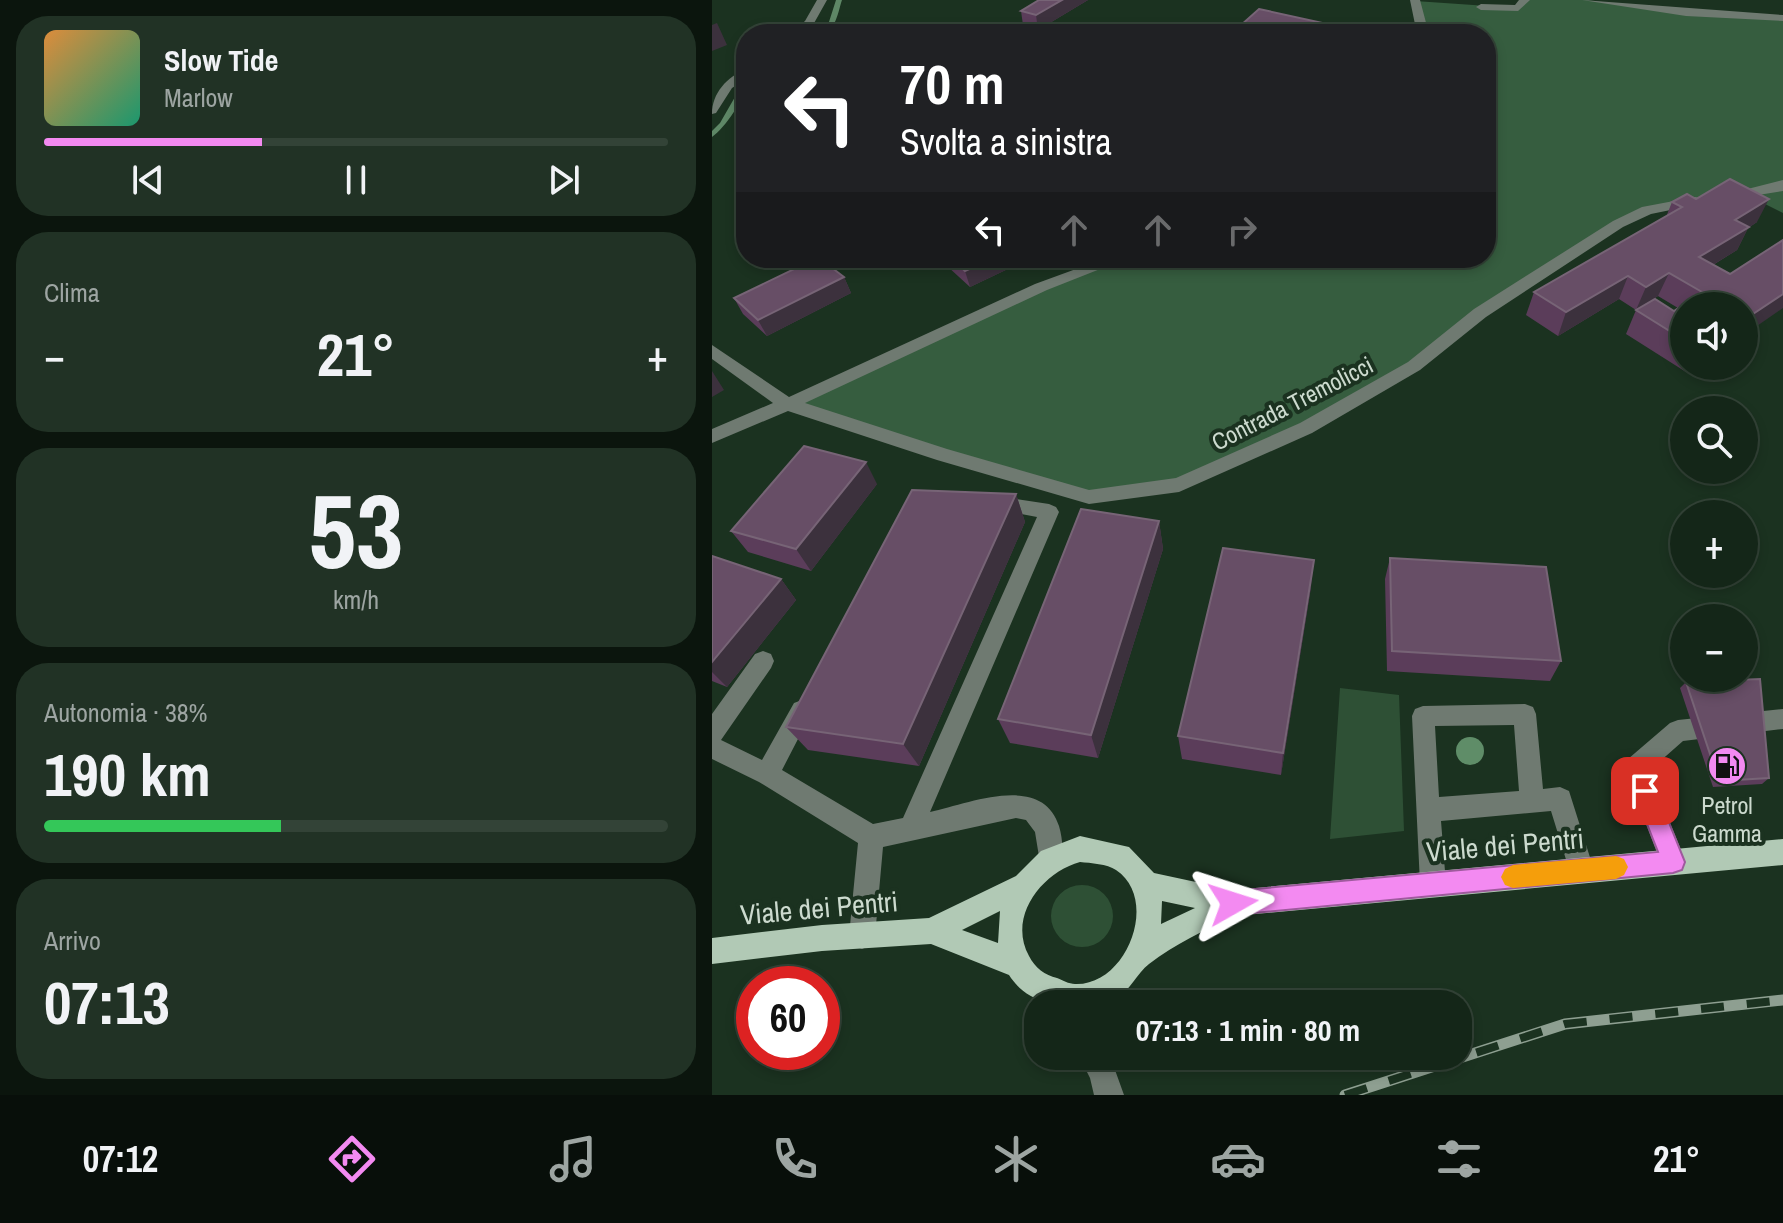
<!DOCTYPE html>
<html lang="it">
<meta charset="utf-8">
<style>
body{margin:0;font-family:"Archivo Narrow",sans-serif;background:#213225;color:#f1f3f6;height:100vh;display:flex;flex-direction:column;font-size:30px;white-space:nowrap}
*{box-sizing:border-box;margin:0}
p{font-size:26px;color:#9da5a2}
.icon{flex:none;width:44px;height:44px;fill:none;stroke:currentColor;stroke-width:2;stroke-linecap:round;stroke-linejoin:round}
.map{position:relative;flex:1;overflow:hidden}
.sheet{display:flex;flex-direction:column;gap:16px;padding:16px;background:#0b150d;width:712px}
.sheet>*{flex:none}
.guide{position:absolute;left:24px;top:24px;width:760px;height:244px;border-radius:32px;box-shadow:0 4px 12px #0003,0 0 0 2px #334337;background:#202124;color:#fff;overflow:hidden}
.tools{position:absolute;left:958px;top:292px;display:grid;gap:16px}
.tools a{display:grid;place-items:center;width:88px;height:88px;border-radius:50%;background:#142618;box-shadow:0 4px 12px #0003,0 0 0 2px #334337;font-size:40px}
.speed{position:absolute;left:24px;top:966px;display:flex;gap:16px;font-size:40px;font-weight:700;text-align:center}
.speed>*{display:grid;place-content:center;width:104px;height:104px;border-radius:50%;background:#142618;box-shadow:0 4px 12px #0003,0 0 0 2px #334337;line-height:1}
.speed .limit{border:12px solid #d22;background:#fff;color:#111}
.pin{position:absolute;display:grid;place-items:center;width:68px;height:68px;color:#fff;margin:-34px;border-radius:16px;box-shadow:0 4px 12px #0006}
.me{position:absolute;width:88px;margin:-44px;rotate:84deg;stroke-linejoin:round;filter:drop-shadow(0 0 6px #0008)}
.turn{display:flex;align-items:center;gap:28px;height:168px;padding:0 32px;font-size:36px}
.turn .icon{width:104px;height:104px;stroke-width:2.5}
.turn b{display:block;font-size:56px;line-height:68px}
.lanes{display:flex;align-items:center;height:76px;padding:0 32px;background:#0003;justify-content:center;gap:40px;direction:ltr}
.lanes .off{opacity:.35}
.big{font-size:60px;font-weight:700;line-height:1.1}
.sheet .tile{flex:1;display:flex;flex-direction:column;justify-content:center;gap:12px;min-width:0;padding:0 28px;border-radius:32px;background:#213225}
.sheet .dial{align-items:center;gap:0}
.dial b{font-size:104px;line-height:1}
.song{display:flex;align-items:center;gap:24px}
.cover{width:96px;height:96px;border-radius:12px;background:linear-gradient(135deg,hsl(30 70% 55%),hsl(160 70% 35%))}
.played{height:8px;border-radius:4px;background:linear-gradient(90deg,#f38af1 35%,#334337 35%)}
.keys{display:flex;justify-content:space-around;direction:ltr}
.heat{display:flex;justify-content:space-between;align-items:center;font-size:44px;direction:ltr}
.charge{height:12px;border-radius:6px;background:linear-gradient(90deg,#34c759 38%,#334337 0)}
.trip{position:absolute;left:312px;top:990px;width:448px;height:80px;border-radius:32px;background:#142618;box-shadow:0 4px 12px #0003,0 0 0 2px #334337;font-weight:700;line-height:80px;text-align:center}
.tabs{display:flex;height:128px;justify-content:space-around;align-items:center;background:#080f0a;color:#9da5a2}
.tabs .icon{width:56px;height:56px}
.tabs .active{color:#f38af1}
.tabs b{font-size:36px;color:#f1f3f6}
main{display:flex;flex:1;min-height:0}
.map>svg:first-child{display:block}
</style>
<main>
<section class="sheet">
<div class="tile">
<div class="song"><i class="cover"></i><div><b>Slow Tide</b><p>Marlow</p></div></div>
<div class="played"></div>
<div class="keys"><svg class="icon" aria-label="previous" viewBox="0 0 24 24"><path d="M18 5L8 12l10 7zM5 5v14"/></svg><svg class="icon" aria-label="pause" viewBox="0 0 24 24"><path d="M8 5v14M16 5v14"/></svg><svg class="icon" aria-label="next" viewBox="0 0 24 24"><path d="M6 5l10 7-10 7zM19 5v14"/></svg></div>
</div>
<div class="tile"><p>Clima</p>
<div class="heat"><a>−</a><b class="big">21°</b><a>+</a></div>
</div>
<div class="tile dial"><b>53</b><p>km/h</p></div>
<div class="tile"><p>Autonomia · 38%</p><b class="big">190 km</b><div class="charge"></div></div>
<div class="tile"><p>Arrivo</p><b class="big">07:13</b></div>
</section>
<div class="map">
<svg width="1071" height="1095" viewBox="0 0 1071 1095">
<rect width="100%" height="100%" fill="#1b3220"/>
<path fill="#2e5035" d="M628 688 687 695 692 831 618 839Z
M339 916a31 31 0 1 1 62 0a31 31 0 1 1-62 0Z"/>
<path fill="#365d3f" d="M813 0H875L974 13 1071 18V213L1031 193 935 210 906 224 702 366 467 485 377 497 75 404 329 287 408 258H774V34H711L703 1 805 8Z"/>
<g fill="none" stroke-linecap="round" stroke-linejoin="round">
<path fill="#5e8766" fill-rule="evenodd" d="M124 0H130C125 15 124 34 104 34L116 25Z
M34 81C34 98 13 128 0 137V131L8 123 31 83Z"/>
<path fill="#6f7a71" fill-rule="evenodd" d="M105 0H115L101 25 91 34H78L93 21Z
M698 0H708L717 34H705Z
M807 0H818L806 11 769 10 764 7 769 4 803 5Z
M870 0 1071 15V21L974 16Z
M34 69V79L20 88 4 113 0 114C0 93 15 77 34 69Z
M1071 180V191L1015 200 1008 196Z
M983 197 988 198V204L939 214 911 227 774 317 708 370 600 433 467 492 377 504 225 460 76 411 0 443V429L61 403 0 359V345L77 397 323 284 394 258H416L335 290 93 403 235 449 377 490 464 478 588 423 696 362 762 309 901 221 930 207Z
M284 496 337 504 344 507 347 512 218 812C256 804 330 772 347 826 351 839 352 857 347 869L338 873 329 869 323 832 314 820 304 818 171 847 163 936 159 945 150 949 141 945 137 936 146 843 47 782 0 759V714L43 654 51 651 59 654 62 661 59 668 9 740 50 760 82 703 90 700 98 703 101 710 70 770 161 824 191 818 325 517 277 508 274 503 277 498Z
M813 704 821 707 824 714 831 789 848 787 857 791 882 870 878 879 869 883 860 879 839 811 729 821 734 884 730 893 721 897 712 893 708 884 700 716 703 709 711 706ZM802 725 807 791 727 797 723 726Z
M1071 709V729L971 741 937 771 974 862 970 871 961 875 952 871 912 767 916 759 958 723 966 720Z
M367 1056H398L412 1095H382L378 1078Z"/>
<path fill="#b1c9b5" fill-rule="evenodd" d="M368 836 417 847 442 873 521 890 1071 839V865L523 916C493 930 463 944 437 964 425 973 418 991 403 1000 394 1005 383 1004 373 1004 341 1004 316 1004 297 975L219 944 110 951 0 964V938L110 925 217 918 304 876 329 851ZM368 862C379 863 395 864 404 870 448 899 415 986 363 984 357 984 350 980 345 978 333 975 323 968 317 956 295 916 331 872 368 862ZM450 901 483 908 449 924ZM288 911 286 943 250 930Z"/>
<g stroke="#8e9f91" stroke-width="11">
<path id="rail" d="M633 1095 853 1024 1071 1000"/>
</g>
<use href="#rail" stroke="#1b3220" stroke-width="8" stroke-dasharray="23" stroke-linecap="butt"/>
</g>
<circle fill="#5f8d68" cx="758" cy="751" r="14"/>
<path fill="#5b3d5a" d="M327 0H376L326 30 311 25 309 11Z
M984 199 1045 222 1036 228 1025 250 1001 265 1032 306H972V366H983L974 372 914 334 924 310 962 311 966 308 946 296 924 310 907 299 846 336 814 315 822 292 954 217 960 202Z
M232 258H298L300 267 258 287 235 266Z
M132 277 139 293 55 336 31 314 22 298Z
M165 484 99 571 36 552 19 531Z
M304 494 313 522 207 766 96 750 74 727Z
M447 521 451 549 386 758 298 743 286 719Z
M0 556 69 579 84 600 15 687 0 681Z
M678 558 849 661 838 681 675 671 673 579Z
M599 587 569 775 470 759 466 736Z
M974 682 1057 778 1050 784 1001 787 968 688Z"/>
<path fill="#3c313d" d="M350 0H376L326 30 324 15Z
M5 23 15 45 0 51V25Z
M620 25 619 34H611Z
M1057 199 1045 222 1036 228 1025 250 976 280 987 257 1023 220Z
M281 258H298L300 267 258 287 253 271Z
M957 273 946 296 924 310 934 287Z
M916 276 907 299 846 336 854 312Z
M132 277 139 293 55 336 46 320Z
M1071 294V308L1032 335V320Z
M0 371 12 390 0 397Z
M154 462 165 484 99 571 84 549Z
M304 494 313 522 207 766 191 744Z
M447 521 451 549 386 758 379 735Z
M602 560 599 587 569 775 571 753Z
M69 579 84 600 15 687 0 672V662Z"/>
<path fill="#674e66" stroke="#776476" stroke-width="2" d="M327 0H350L324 15 309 11Z
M547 9 620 25 611 34H519Z
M1018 179 1057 199 1023 220 1037 227 987 257 1018 274 1071 240V294L1032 320V306H972V340L924 310 943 299 962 311 990 292 957 273 934 287 916 276 854 312 822 292 970 207 960 202 975 194 984 199Z
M105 258H107L132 277 46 320 22 298Z
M239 258H281L253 271Z
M92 446 154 462 84 549 19 531Z
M200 490 304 494 191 744 74 727Z
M369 509 447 521 379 735 286 719Z
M511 548 602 560 571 753 466 736Z
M0 556 69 579 0 662Z
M678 558 834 567 849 661 680 651Z
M1048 679 1057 778 1007 781 974 682Z"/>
<path fill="#f38af1" stroke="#9e5a9d" stroke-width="2" d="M933 780 941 783 973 862 970 870 961 873 521 915 513 911 509 903 513 895 521 891 946 852 922 791 926 783Z"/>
<path fill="#f59e0b" d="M904 856 912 859 916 867 912 875 904 879 801 888 793 885 789 877 793 869 801 865Z"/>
<defs>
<g id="fuel-disc" transform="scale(2)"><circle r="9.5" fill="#f38af1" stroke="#1b3220"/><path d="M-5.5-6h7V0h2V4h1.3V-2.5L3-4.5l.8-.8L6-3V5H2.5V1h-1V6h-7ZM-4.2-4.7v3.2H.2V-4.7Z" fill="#111"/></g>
</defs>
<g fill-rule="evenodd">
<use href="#fuel-disc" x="1015" y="766"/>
</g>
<g text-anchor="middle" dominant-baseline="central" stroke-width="8" stroke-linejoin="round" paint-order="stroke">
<g font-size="24" fill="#ccdace" stroke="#1b3220">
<text transform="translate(580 403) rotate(-27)">Contrada Tremolicci</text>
</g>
<g font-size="24" fill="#ccdace" stroke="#1b3220">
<text x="1015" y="805">Petrol<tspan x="1015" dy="28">Gamma</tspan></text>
</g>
<g font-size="28" fill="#ccdace" stroke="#1b3220">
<text transform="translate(793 845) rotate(-5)">Viale dei Pentri</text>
<text transform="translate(107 908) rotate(-5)">Viale dei Pentri</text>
</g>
</g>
</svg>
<div class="tools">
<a><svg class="icon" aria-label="sound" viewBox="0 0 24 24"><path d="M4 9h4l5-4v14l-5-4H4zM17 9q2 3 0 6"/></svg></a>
<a><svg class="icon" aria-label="search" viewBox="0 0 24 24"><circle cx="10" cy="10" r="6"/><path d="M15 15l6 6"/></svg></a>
<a>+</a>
<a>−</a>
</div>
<div class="speed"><div class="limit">60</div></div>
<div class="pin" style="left:933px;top:791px;background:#d93025"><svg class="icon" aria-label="arrive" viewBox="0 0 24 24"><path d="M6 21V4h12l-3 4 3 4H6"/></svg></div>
<svg class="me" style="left:521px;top:903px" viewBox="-20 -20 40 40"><path d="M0-17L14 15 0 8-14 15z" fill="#f38af1" stroke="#fff" stroke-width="4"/></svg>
<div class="trip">07:13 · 1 min · 80 m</div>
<div class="guide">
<div class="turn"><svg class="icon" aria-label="left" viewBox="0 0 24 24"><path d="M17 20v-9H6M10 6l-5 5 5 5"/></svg><div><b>70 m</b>Svolta a sinistra</div></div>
<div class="lanes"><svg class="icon" aria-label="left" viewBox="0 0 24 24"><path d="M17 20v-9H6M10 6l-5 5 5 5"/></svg><svg class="icon off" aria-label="ahead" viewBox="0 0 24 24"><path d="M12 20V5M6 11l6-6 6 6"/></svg><svg class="icon off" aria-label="ahead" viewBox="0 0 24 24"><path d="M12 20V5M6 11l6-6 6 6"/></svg><svg class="icon off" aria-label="right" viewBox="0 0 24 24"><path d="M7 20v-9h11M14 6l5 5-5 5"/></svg></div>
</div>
</div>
</main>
<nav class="tabs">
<b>07:12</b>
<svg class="icon active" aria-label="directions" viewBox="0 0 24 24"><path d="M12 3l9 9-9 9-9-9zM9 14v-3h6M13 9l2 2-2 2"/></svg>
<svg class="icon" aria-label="music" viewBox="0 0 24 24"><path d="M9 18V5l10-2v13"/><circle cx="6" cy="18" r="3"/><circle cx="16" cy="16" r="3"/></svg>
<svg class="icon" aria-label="phone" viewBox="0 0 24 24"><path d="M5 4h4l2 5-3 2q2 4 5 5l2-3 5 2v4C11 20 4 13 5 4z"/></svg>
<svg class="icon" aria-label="climate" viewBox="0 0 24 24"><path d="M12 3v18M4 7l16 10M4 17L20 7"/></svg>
<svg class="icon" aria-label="car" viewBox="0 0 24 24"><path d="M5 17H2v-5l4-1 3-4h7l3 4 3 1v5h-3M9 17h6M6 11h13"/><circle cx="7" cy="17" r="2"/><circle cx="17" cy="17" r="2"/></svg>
<svg class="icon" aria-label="filters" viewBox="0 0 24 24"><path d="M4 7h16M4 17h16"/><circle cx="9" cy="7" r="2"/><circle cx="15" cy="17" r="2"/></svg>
<b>21°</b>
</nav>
